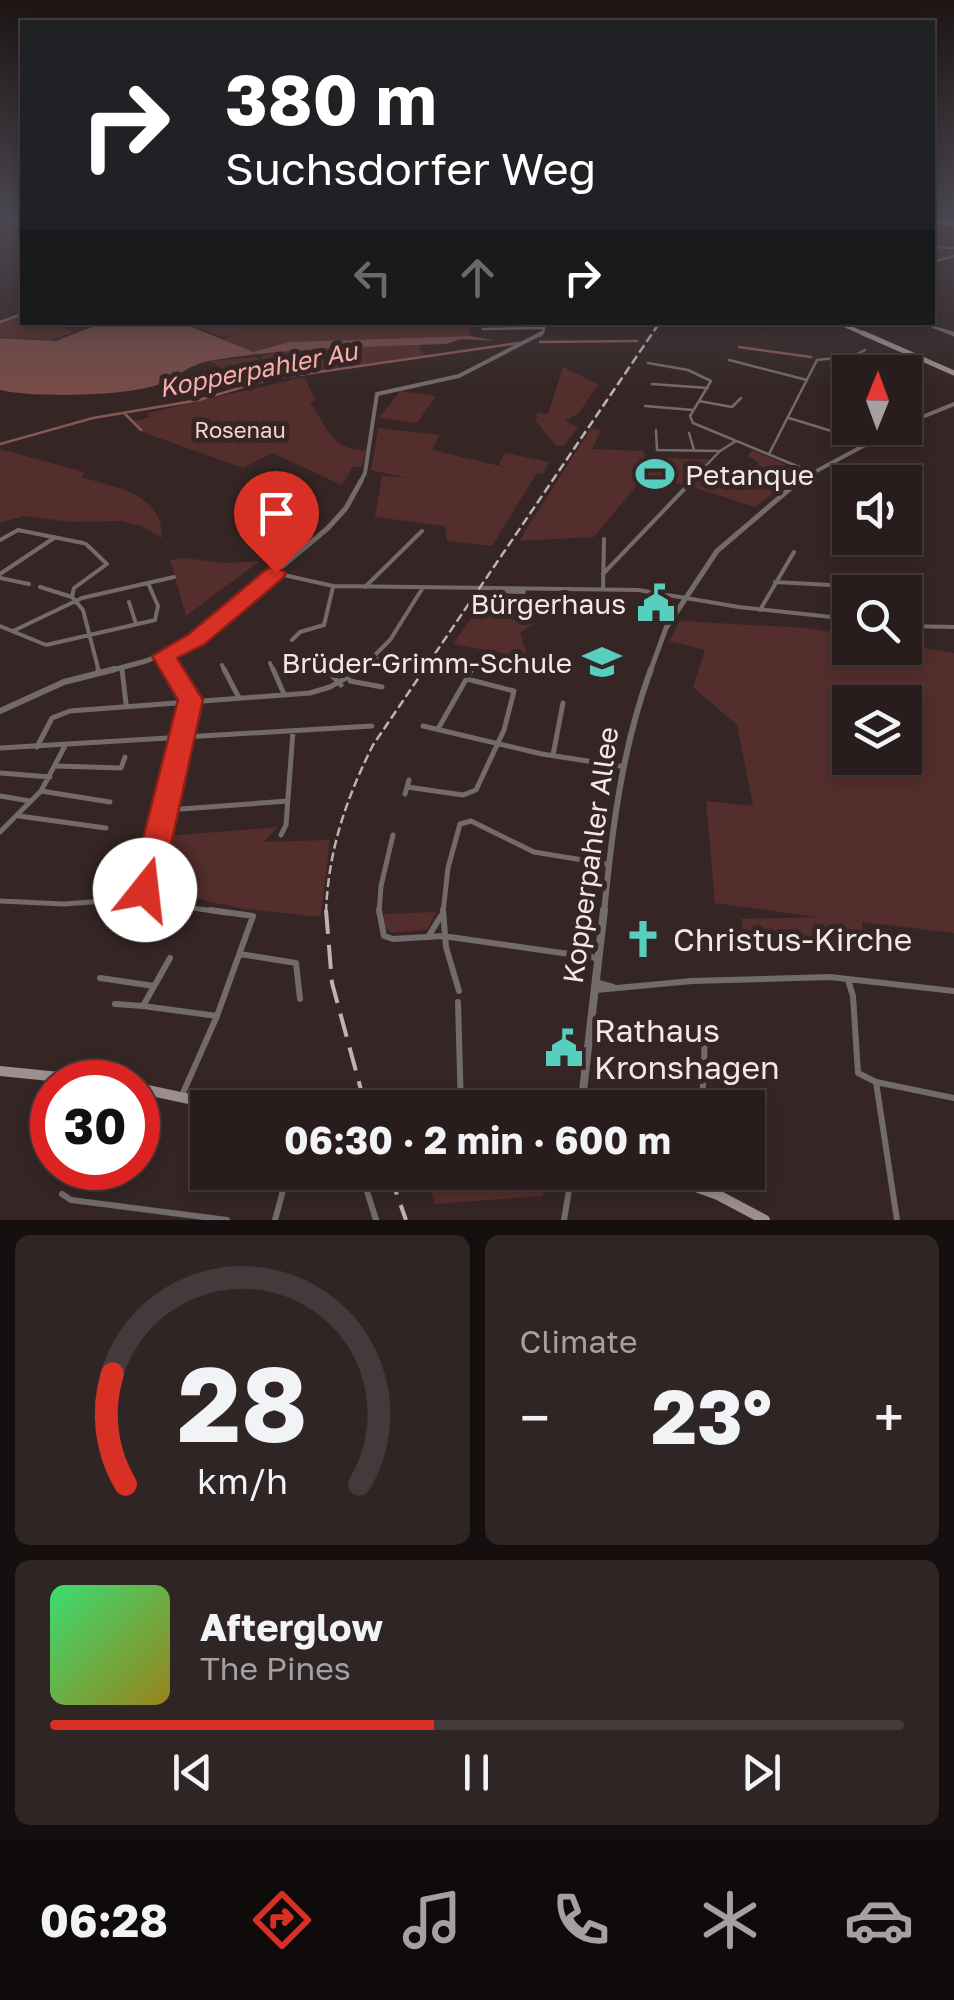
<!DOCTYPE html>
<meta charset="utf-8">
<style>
body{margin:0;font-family:"Golos Text",sans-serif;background:#302525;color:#f1f3f6;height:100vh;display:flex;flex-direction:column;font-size:38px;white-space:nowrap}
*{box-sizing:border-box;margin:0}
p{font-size:32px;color:#a5a1a3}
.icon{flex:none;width:55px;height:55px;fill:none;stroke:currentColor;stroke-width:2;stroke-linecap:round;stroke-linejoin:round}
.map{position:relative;height:1220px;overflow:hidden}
.sheet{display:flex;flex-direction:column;gap:15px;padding:15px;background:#160f0f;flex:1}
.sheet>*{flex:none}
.hud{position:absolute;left:20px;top:20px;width:915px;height:305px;border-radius:0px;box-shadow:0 5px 15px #0003,0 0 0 2px #443a3b;background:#202124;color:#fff;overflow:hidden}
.needle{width:65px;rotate:1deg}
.tools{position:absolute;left:832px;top:355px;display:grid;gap:20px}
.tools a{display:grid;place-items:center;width:90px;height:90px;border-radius:0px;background:#281c1c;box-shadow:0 5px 15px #0003,0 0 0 2px #443a3b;font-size:50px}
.speed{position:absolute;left:30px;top:1060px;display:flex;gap:20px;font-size:50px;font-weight:700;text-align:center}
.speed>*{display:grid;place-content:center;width:130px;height:130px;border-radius:50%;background:#281c1c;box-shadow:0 5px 15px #0003,0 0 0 2px #443a3b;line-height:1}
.speed .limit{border:15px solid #d22;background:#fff;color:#111}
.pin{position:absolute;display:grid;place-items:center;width:85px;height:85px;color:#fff;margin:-102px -42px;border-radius:50% 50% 50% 0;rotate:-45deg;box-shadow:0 0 10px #0007}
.pin .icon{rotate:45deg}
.me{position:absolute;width:110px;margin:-55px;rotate:16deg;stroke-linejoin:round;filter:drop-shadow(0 0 8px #0008)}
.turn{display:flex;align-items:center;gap:35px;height:210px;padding:0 40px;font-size:45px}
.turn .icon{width:130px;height:130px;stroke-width:2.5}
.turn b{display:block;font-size:70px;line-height:85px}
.lanes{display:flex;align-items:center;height:95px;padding:0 40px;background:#0003;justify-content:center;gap:50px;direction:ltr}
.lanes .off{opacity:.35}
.big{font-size:75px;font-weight:700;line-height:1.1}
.sheet .tile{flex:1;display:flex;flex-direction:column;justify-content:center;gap:15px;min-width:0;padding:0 35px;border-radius:15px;background:#302525}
.sheet .dial{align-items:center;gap:0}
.dial svg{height:260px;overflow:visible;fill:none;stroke:#443a3b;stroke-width:7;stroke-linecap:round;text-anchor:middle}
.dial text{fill:#f1f3f6;stroke:none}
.song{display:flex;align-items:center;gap:30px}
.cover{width:120px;height:120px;border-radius:15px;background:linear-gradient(135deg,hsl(140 70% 55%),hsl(50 70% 35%))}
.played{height:10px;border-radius:5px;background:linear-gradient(90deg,#d93025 45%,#443a3b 45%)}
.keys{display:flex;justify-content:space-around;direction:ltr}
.heat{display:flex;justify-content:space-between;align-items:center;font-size:55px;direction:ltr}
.sheet .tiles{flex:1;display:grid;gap:15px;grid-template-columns:1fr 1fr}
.tile:last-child{grid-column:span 2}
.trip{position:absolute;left:190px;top:1090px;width:575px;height:100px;border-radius:0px;background:#281c1c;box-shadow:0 5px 15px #0003,0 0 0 2px #443a3b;font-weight:700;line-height:100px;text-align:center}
.menu{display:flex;height:160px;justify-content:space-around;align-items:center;background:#100b0b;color:#a5a1a3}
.menu .icon{width:70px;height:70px}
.menu .current{color:#d93025}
.menu b{font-size:45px;color:#f1f3f6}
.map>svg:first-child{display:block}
</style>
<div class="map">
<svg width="954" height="1220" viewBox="0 0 954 1220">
<rect width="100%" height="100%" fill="#352625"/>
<path fill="#532e2c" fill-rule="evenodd" d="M22 316V322L50 323 74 332 52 340 0 337V323Z
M184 323H471L470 336 290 342 253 352 222 340 242 331 223 337Z
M374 344 422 345 419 349 427 356 279 375 234 386 228 379 231 376 210 361 256 357 263 363 262 356 277 351Z
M563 367 598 384 579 413 565 421 578 427 564 446H556L536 421 537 413 548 414Z
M304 377 316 400 310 403C330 429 328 448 366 451L362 467H353L342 485 272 453 243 468 142 432 134 421 150 417 147 413Z
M400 391 436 396 417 423 379 418Z
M378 428 440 435 432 450 504 467 499 464 505 453 549 462 543 474 537 473 492 546 447 541 445 526 375 517 382 476 407 478 371 470Z
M591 428 601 430 592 449 643 451 645 458 709 459 701 469 743 481 759 463 748 456 752 450 803 472 755 507 687 485 643 478 594 537 519 541Z
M0 449 84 472 81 477C117 488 162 493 162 538L141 526 121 521 72 522 23 516 0 523Z
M183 558 226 563 260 561 186 616 170 560Z
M475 612 534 624 520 633 528 658 453 644Z
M680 621 806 628 850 635V648L905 645 954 653V933L862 922 865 949 746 945 741 919 818 917 715 903 706 801 753 806 737 725 693 687 705 650 669 641ZM905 702V758H850V702Z
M278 827 263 842 330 840 321 917 245 909 154 890 167 836Z
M436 912 427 930 391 933 385 927 384 914Z
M424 1173H544L543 1196 435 1204Z"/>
<path fill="#774b48" d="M182 323 253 352 290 342 470 336 495 341 461 339 446 344C366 347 288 347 209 361 185 366 175 380 154 386 120 396 34 398 0 390V338L56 341 102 323Z"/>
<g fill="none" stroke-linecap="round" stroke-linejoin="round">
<path stroke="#855754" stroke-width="2.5" d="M0 322 22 314
M540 342 637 341
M739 347 811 357
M831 360 867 372
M850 389 846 392 850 399
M124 413 141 430
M0 444 93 418 199 400 270 379 519 343"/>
<path stroke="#736b6a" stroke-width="2.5" d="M932 247 954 248
M932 262 954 256
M922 322 954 335
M933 327 954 333
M483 329 544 328
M853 356 865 350
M729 360 807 380
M648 363 688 370 711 381 690 416 693 423 809 471
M905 375 922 384
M652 384 708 388
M699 401 732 407 741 398
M645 406 693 410
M789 418 864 441
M656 430 657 450 720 451 736 441
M689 433 694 450
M769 454 817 360 853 356 900 372
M689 483 720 451"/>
<path stroke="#736b6a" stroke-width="4" d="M0 540 18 530 83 543
M86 544 107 564 74 588 72 597 83 610 99 672
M275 573 333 586 638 590 739 607 850 619
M0 574 54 538
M603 574 692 481
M0 578 29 584
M775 582 830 585
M40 587 72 597
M365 587 422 531
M603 589 604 539
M494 591 524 592
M129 602 136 624
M760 610 794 552
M0 626 46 645 155 620 158 606 148 583
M905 626 954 627
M13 631 82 598 174 577
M292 640 300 632 324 625 333 587
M164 656 174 672
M317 659 329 672
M375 659 406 662
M270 663 274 672
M222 665 225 672
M358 672 390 640 422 589
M470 672 473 667"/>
<path stroke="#736b6a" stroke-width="5" d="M98 669 99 673
M122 669 126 704
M224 669 239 698
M273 669 284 694
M326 669 341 685
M350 681 382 687
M423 726 542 754 620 766
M438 729 472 669
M37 747 52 718 70 711 310 693 330 687 362 669
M0 748 372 726
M553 755 563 703
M57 766 121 768 125 757
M0 773 50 777
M407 787 463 795 476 790 504 730 514 691 467 679
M41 791 110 802
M405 794 409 780
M0 796 30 801
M168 810 288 801
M19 816 106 828
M0 832 41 791 65 746
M281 835 286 825 293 731
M144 898 191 700 172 669
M0 901 64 904 144 898 149 902 228 913
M379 913 381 886 393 835
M443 913 448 868 460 824 471 821 534 852 607 864"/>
<path stroke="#736b6a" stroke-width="6" d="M379 910 384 936 393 939 443 936 597 958
M443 910 446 947 459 991
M428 937 441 916
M240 954 296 963 300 999
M170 958 143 1006 217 1016
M100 978 154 986
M848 980 853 996 858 1073 876 1082 897 1220
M595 982 613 987
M596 990 692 981 830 977 954 991
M458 1002 461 1108
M115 1004 143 1006
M876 1082 954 1098
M183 1093 217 1016 253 916 210 910
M702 1108 705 1036
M361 1172 376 1220
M693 1184 695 1172
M62 1194 71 1200 227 1220
M275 1220 288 1172
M564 1220 572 1172"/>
<path stroke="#736b6a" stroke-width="2.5" d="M540 336 544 330 540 322"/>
<path stroke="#736b6a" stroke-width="4" d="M905 424 954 404
M360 483 365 473 377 394 459 376 542 333
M794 483 897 428"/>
<path stroke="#736b6a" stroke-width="5" d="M105 672 146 661 193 641 328 528 346 508 361 481
M650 672 666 628 717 551 799 481"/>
<path stroke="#736b6a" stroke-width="6" d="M0 711 64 682 115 669
M604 913C612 830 622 747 651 669"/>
<path stroke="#736b6a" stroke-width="8" d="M581 1108 604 910"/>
<path stroke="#9c8f8e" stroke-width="4" d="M837 322 869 336"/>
<path stroke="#9c8f8e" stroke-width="5" d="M863 333 954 373"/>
<path stroke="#9c8f8e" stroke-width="10" d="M0 1071 109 1082
M138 1088 231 1108
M654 1172 718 1195 765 1220"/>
<path stroke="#cab8b6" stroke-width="5" d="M932 221 954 224"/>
<path stroke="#beb3b2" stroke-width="2.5" stroke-dasharray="9 4" stroke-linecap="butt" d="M326 913C328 851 346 799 373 745L660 322"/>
<path stroke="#beb3b2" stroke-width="4" stroke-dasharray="24 11" stroke-linecap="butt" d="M326 910 332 983 366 1108
M389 1172 406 1220"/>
</g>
<linearGradient id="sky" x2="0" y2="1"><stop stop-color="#1d1514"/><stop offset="0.56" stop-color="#4b4751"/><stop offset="1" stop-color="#4b4751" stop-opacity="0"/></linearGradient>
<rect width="954" height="390" fill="url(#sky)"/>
<path fill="#d93025" stroke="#8d1f18" stroke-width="2.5" d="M276 566 286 573 283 578 205 644 177 658 203 700 161 890 156 899 145 902 134 899 130 890 178 700 152 656 189 634 268 568Z"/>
<defs>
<g id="stadium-bare" transform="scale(3)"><path d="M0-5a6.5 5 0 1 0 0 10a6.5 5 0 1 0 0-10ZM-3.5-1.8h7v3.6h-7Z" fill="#58cebf" stroke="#352625" stroke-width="2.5" paint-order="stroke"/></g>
<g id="civic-bare" transform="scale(3)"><path d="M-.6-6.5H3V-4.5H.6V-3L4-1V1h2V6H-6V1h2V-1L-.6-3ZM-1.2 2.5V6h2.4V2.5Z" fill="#58cebf" stroke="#352625" stroke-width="2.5" paint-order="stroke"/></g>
<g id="school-bare" transform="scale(3)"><path d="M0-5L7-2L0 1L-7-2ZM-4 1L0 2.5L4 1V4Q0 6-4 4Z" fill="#58cebf" stroke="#352625" stroke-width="2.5" paint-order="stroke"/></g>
<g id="church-bare" transform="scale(3)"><path d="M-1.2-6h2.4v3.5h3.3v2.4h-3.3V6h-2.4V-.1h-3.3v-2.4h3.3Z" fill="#58cebf" stroke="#352625" stroke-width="2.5" paint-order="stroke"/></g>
</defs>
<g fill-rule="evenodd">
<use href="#stadium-bare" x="655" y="474"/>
<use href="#civic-bare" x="656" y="603"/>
<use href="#school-bare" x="602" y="662"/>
<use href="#church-bare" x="643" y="939"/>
<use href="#civic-bare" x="564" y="1048"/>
</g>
<g text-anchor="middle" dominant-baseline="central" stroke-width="10" stroke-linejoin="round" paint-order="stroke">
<g font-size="22" fill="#f5d4d2" stroke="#352625">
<text x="240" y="429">Rosenau</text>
</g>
<g font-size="25" font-style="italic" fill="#fbaea9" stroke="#352625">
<text transform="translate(258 369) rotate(-11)">Kopperpahler Au</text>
</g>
<g font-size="28" fill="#f2e8e7" stroke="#352625" text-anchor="end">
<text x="685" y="474" text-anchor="start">Petanque</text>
<text x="626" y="603">Bürgerhaus</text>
<text x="572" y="662">Brüder-Grimm-Schule</text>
</g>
<g font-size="28" fill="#f2e8e7" stroke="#352625">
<text transform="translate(590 855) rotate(-82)">Kopperpahler Allee</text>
</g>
<g font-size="32" fill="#f2e8e7" stroke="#352625" text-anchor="start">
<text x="673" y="939">Christus-Kirche</text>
<text x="594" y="1030">Rathaus<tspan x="594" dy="37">Kronshagen</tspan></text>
</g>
</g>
</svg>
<div class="tools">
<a><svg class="needle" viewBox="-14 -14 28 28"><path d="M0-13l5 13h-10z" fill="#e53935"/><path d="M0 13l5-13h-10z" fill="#a5a1a3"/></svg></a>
<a><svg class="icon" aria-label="sound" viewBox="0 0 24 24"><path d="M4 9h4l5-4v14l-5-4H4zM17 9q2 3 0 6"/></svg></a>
<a><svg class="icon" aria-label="search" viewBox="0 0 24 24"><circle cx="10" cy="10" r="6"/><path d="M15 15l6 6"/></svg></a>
<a><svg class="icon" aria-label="layers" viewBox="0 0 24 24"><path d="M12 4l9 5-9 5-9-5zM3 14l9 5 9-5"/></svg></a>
</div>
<div class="speed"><div class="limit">30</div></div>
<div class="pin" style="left:276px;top:573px;background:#d93025"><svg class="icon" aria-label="arrive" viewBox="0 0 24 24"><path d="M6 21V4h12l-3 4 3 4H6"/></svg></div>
<svg class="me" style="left:145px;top:890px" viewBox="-20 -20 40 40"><circle r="19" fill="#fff"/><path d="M0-13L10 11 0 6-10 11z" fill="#d93025"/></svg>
<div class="trip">06:30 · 2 min · 600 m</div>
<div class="hud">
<div class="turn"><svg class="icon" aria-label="right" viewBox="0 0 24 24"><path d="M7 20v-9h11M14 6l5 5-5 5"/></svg><div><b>380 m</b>Suchsdorfer Weg</div></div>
<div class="lanes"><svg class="icon off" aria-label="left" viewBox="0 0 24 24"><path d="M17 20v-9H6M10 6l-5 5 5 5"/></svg><svg class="icon off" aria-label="ahead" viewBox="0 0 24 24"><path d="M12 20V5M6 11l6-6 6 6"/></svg><svg class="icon" aria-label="right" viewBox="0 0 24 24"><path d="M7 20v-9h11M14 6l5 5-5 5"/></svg></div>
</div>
</div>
<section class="sheet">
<div class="tiles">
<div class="tile dial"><svg viewBox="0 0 100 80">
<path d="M14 69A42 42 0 1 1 86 69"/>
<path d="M14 69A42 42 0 0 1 10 35" stroke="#d93025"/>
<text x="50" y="56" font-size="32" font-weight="700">28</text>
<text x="50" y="72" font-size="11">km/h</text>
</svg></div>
<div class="tile"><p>Climate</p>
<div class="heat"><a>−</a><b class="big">23°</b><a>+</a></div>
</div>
<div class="tile">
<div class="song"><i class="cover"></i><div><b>Afterglow</b><p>The Pines</p></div></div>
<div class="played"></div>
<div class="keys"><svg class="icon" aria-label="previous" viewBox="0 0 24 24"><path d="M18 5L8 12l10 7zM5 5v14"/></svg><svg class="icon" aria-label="pause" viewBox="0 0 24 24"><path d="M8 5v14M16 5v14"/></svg><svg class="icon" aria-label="next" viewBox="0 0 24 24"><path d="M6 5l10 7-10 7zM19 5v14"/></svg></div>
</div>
</div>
</section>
<nav class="menu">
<b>06:28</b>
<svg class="icon current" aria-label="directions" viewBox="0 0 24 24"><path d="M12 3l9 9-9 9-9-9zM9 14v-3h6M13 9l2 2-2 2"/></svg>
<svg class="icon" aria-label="music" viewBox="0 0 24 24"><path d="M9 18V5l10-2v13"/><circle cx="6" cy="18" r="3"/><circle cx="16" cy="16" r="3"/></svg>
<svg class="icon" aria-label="phone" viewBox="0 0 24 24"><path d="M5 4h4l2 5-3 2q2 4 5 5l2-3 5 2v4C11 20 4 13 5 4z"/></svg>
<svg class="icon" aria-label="climate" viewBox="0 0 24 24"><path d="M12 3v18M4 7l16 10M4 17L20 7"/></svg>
<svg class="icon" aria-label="car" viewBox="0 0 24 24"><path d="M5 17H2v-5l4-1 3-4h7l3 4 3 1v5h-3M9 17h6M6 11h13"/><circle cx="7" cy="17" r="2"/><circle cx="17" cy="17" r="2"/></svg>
</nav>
